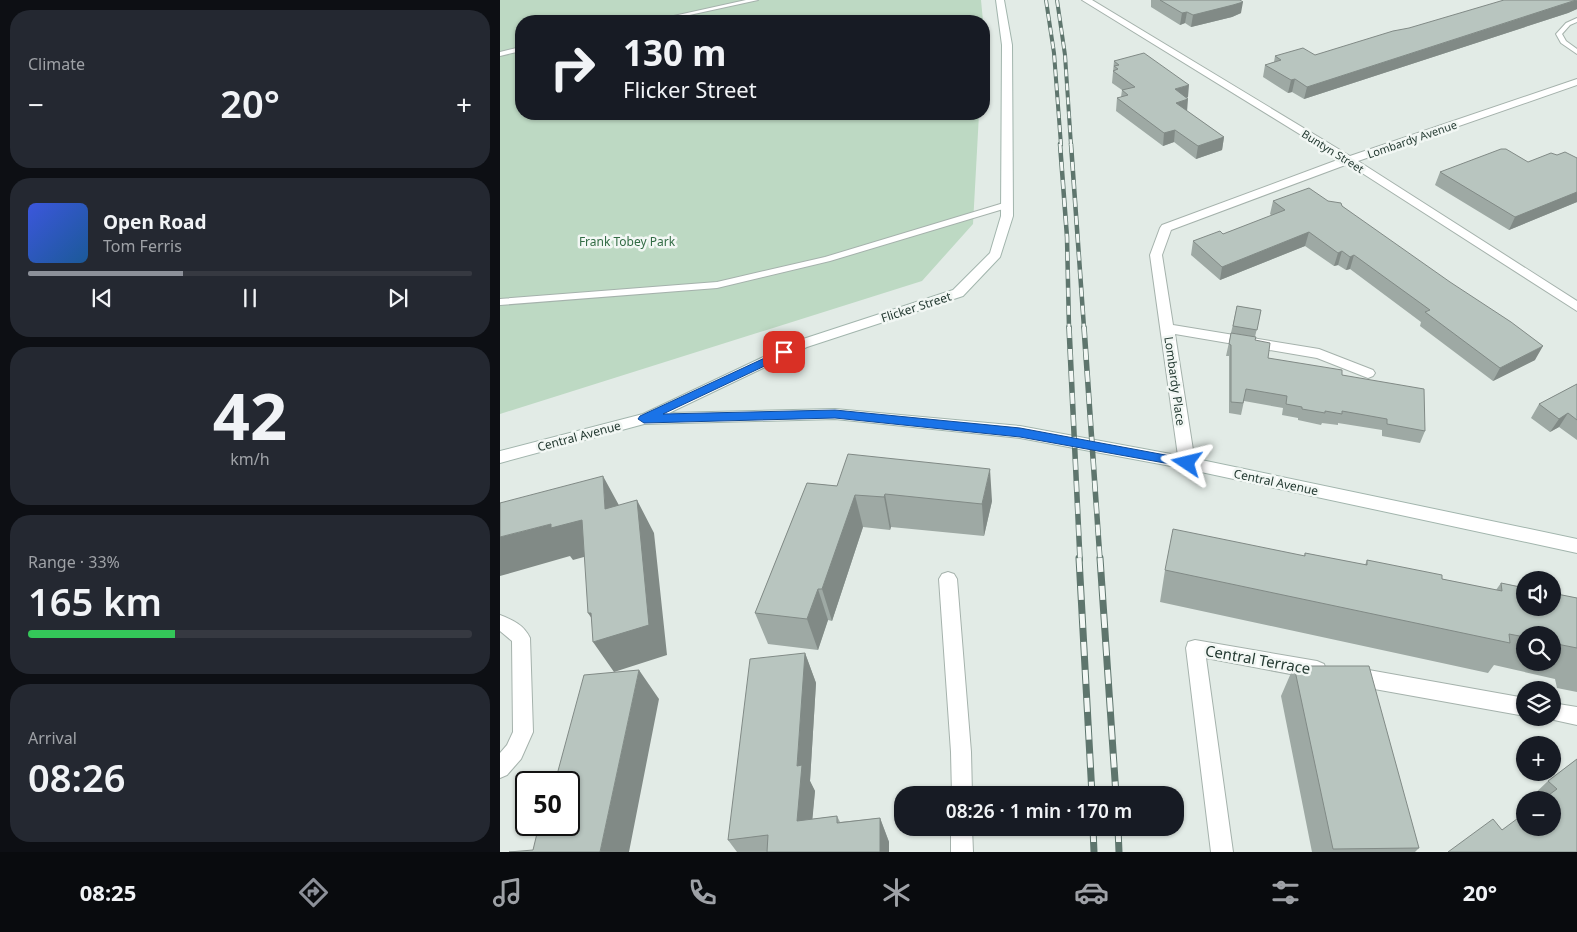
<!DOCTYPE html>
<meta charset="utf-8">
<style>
body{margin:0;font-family:"Noto Sans",sans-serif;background:#242831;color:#f1f3f6;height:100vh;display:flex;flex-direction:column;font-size:19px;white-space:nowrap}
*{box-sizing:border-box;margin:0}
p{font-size:16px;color:#9ea1a6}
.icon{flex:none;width:28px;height:28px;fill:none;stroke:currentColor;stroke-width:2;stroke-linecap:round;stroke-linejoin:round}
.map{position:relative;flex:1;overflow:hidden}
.drawer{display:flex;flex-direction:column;gap:10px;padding:10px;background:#0d0f14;width:500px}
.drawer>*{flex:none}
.top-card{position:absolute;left:15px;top:15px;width:475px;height:105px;border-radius:20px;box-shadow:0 1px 4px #0004;background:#171b24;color:#f1f3f6;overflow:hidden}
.buttons{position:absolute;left:1016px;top:571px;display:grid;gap:10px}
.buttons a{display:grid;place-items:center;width:45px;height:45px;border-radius:50%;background:#171b24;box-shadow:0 1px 4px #0004;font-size:25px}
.speed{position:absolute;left:15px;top:771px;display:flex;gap:10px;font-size:25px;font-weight:700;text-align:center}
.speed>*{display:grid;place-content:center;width:65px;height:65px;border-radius:50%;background:#171b24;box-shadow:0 1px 4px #0004;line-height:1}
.speed .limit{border:2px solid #111;border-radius:8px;background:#fff;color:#111}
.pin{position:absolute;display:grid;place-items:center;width:42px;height:42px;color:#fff;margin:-21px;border-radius:10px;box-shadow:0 2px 8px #0006}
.me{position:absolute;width:55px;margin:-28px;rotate:280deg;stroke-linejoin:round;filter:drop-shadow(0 0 4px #0008)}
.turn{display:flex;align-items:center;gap:18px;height:105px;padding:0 25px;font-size:22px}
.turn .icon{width:65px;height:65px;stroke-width:2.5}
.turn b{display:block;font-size:35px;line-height:42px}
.big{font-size:38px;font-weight:600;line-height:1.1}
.drawer .tile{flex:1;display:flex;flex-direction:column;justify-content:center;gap:8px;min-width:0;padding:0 18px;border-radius:20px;background:#242831}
.drawer .dial{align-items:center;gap:0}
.dial b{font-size:65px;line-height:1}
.song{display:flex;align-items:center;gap:15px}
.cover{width:60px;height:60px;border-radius:8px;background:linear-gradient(135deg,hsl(230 70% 55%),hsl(210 70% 35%))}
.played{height:5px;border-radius:2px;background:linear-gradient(90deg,#8c9099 35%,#363941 35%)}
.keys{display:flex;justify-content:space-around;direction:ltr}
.heat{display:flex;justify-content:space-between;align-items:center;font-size:28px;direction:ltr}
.charge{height:8px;border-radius:4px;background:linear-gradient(90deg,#34c759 33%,#363941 0)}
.trip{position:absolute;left:394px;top:786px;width:290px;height:50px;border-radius:20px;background:#171b24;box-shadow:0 1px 4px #0004;font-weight:600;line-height:50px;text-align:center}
.tabs{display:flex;height:80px;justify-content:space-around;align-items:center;background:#090b0e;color:#9ea1a6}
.tabs .icon{width:35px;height:35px}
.tabs .on{color:#8c9099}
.tabs b{font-size:22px;color:#f1f3f6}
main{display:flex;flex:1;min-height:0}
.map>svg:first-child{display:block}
</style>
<main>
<section class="drawer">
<div class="tile"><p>Climate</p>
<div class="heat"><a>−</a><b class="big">20°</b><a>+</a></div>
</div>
<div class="tile">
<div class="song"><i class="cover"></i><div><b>Open Road</b><p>Tom Ferris</p></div></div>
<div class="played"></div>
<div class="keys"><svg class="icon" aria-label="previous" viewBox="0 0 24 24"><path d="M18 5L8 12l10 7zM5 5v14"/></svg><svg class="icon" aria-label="pause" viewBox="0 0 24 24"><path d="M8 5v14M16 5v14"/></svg><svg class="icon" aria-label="next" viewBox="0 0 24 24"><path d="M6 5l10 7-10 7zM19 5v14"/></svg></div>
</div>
<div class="tile dial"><b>42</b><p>km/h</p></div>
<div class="tile"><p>Range · 33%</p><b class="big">165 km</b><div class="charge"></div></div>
<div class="tile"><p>Arrival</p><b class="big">08:26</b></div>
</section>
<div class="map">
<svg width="1077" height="852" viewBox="0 0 1077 852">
<rect width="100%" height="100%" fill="#e2ebe6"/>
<path fill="#bdd9c3" d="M0 0H481L483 21H21V114H479L473 224 422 281 0 414Z"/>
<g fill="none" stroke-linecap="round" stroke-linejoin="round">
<g stroke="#a5b2ac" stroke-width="2">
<path id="lane" d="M246 0H258L162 21H151Z
M1077 18V22L1070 25 1062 34 1066 41 1077 49V54L1061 43 1056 34 1066 23Z
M21 47V51L0 56V52Z
M507 202 510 203V207L330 261 217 288 0 305V299L217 282 325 257Z"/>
</g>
<g stroke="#a5b2ac" stroke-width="2">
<path id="street" d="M582 0H592L850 156 1077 79V85L858 161 1077 301V311L848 164 671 230 662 255 673 325 819 349 873 370 875 373 873 376 868 378 817 358 675 334 695 463 693 467 687 469 681 467 679 463 650 255 660 228 662 225 840 159Z
M448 572 454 574 457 579 471 752 472 795H452L451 752 439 579 442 574Z
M0 615C13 620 24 625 30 638L33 732 21 759 7 775 0 778V753L7 745 13 732 12 641 0 631Z
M695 640 817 661 824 664 826 670 824 676 817 679 706 658 733 852H711L686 648 688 642Z
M852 667 1025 698V716L852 685 845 682 843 676 845 670Z
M1052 703 1077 707V725L1045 718H1052Z
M451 828H472L473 852H451Z"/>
</g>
<g stroke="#a2b5ad" stroke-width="2">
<path id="secondary" d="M496 0H504L512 45 513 216 500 257 463 296 307 347 169 413 335 409 520 426 687 457 1077 539V553L687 469 520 438 335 419 144 424 0 463V451L143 414 297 341 453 290 490 253 501 216 502 45Z"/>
</g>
<use href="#lane" fill="#fff" fill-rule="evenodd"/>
<use href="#street" fill="#fff" fill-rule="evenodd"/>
<use href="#secondary" fill="#fff" fill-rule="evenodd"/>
<g stroke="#5e756d" stroke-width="4">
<path id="rail-far3" d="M546 0 554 53 561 145
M557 0 565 55 571 145"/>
</g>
<g stroke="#5e756d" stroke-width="4.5">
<path id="rail-far2" d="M560 144 567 237 569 328
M571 144 584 328"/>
</g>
<g stroke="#5e756d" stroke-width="5.5">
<path id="rail-far1" d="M569 327 580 560
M584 327 600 560"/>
</g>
<g stroke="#5e756d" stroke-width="7">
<path id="rail" d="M579 558 592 795
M600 558 616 795
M593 828 594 852
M618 828 619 852"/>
</g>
<use href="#rail-far3" stroke="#f2f7f4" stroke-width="2.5" stroke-dasharray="7" stroke-linecap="butt"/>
<use href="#rail-far2" stroke="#f2f7f4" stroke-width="3" stroke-dasharray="9" stroke-linecap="butt"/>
<use href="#rail-far1" stroke="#f2f7f4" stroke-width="4" stroke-dasharray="11" stroke-linecap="butt"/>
<use href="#rail" stroke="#f2f7f4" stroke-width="5" stroke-dasharray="14" stroke-linecap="butt"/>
</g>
<path fill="#9ea9a4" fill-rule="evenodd" d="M651 0H740L741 13 732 17 691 27 685 23 680 25 651 7Z
M1077 0V9L1068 13 804 99 792 92 788 93 763 77 765 65 774 62 775 56 815 55Z
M614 61 688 97 687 98V111L724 137 722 150 696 159 674 142 663 146 616 111 617 98 621 97 622 90 612 83Z
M1077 158V202L1009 230 935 185 940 172 1028 162Z
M773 201H828L842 206 1035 360 993 381 920 326 921 322 850 269 846 270 838 265 834 266 805 246 720 280 691 255 693 241 723 234 772 216 770 214Z
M737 306 761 310 755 337 731 333Z
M731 333 755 340 768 358 842 375 925 431 920 443 882 436V430L838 423V425L822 423 821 425 798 420V418L782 415 783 408 744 401 741 415 729 413V356H726Z
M1077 384V440L1059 427 1050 432 1031 418 1039 404Z
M307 483 492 501 484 536 391 527 390 530 363 527 332 621 328 620 318 650 268 644 255 613Z
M805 553 865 565 867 560 942 579 996 590 1001 583 1077 598V692L1057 688 1055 679 994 665 988 673 660 602 665 570 804 556ZM1025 635H1052V662H1025Z
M305 653 316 683 310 781 315 791 312 819 337 816 340 822 380 818 389 842V852H237L228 840Z
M794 666 919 848 915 852H812L781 696Z
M1077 759V852L1002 830 1052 800H1028L1048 781Z
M1025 803V810L1021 807Z"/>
<path fill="#818a86" d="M1077 0V9L1068 13 804 99 807 87Z
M743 2 741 13 732 17 691 27 693 15Z
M687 12 685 23 680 25 682 13Z
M795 79 792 92 788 93 791 80Z
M689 85 688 97 673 102 675 89Z
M688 99 687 112 676 103Z
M675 130 674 142 663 146 664 133Z
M724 137 722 150 696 159 698 146Z
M1077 192V202L1009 230 1015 217Z
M809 232 805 246 720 280 722 267Z
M842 251 838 265 834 266 838 253Z
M854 255 850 269 846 270 850 257Z
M1043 346 1035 360 993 381 1000 368Z
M1068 413 1059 427 1050 432 1059 419Z
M490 469 492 501 484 536 482 504Z
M103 476 121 509H105Z
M385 494 391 527 390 530 384 497Z
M355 495 363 527 332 621 322 589Z
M137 500 154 533 167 655 114 672 93 642 105 638 88 613H91Z
M82 520 102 552 73 560 70 556 0 576V537L51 524Z
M318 589 328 620 318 650 307 619Z
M305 653 316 683 310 781 315 791 310 846 297 821V766Z
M139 670 159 699 129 852H100Z
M380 818 389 842V852H380Z"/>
<path fill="#b8c5bf" stroke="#818a86" d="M660 0H740L743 2 733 5 693 15 687 12 682 13Z
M1004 0H1076L807 87 795 79 791 80 765 65 781 60 775 56 803 48 815 55 893 31 909 28Z
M644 53 689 85 675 89 688 99 676 103 724 137 698 146 675 130 664 133 617 98 628 95 622 90 635 87 613 71 618 69 614 66 619 65 614 61Z
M1001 149H1006L1028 162 1051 153 1057 155 1065 152 1077 158V192L1015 217 940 172Z
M809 188 828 201 841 203 842 206 950 282 1011 322 1043 346 1000 368 925 312 930 310 854 255 850 257 842 251 838 253 809 232 722 267 693 241 720 231 723 234 785 210 773 201Z
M737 306 761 310 757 330 733 326Z
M731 333 756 337 755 340 770 343 768 358 842 370V375L924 389 925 431 887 424V419L842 411V414L825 411V413L802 409V407L786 404 787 396 746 389 743 403 731 402V345L729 344Z
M1077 384V420L1068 413 1059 419 1039 404Z
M348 454 490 469 482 504 385 494 384 497 355 495 322 589H318L307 619 255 613 307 483 337 486Z
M103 476 105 509 137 500 149 625 93 642 91 613H88L82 520 51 528V524L0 537V503Z
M673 529 805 556V553L867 565V560L942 575V579L1002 591 1001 583 1025 588V608H1052V593L1077 598V648L1052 643V635H1025V637L1009 634 1010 643 665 570Z
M305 653 297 766 302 765 297 821 337 816V823L380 818V852H267L268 835 228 840 250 659Z
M794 666H869L919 848 833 849Z
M139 670 100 852H9L33 850 39 825H69V782H55L84 675Z
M1077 759V852H948L993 819 1002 830 1025 813V828H1052V800H1042L1057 789 1048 781Z"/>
<path fill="#1a73e8" stroke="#114b97" d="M284 349 289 352 288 355 163 414 335 410 520 428 687 459 693 463 687 467 520 437 335 418 144 423 138 419 140 416Z"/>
<g text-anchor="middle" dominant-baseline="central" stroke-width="5" stroke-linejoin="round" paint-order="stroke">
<g font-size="11" fill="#243a32" stroke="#f2f7f4">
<text transform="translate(912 139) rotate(-19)">Lombardy Avenue</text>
<text transform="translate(833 151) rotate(32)">Buntyn Street</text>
</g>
<g font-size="12" fill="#336c45" stroke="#f2f7f4">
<text x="127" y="241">Frank Tobey Park</text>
</g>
<g font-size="12" fill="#243a32" stroke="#f2f7f4">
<text transform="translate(416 307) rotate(-18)">Flicker Street</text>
<text transform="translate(675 381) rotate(82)">Lombardy Place</text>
<text transform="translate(79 436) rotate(-15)">Central Avenue</text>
<text transform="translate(776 482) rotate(12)">Central Avenue</text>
</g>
<g font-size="15" fill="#243a32" stroke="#f2f7f4">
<text transform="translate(758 659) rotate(10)">Central Terrace</text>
</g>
</g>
</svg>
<div class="buttons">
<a><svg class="icon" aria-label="sound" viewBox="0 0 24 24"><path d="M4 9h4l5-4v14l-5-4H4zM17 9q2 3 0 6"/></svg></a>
<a><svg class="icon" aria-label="search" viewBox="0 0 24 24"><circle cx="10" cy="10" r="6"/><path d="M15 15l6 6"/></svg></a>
<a><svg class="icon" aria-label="layers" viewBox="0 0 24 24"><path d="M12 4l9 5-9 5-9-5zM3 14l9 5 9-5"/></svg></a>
<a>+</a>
<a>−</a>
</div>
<div class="speed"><div class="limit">50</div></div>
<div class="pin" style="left:284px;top:352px;background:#d93025"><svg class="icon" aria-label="arrive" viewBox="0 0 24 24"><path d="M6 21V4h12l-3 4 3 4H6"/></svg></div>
<svg class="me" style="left:687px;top:463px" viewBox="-20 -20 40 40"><path d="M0-17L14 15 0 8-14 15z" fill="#1a73e8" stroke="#fff" stroke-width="4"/></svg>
<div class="trip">08:26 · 1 min · 170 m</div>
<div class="top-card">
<div class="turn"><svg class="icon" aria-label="right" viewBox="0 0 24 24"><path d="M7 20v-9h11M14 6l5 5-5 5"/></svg><div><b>130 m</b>Flicker Street</div></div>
</div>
</div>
</main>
<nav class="tabs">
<b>08:25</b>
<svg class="icon on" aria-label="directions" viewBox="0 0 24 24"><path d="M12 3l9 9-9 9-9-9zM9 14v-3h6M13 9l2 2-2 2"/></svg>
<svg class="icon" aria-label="music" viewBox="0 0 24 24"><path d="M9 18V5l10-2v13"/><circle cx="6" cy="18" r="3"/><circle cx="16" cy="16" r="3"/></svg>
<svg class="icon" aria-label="phone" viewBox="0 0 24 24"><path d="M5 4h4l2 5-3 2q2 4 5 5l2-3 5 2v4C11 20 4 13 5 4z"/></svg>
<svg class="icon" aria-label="climate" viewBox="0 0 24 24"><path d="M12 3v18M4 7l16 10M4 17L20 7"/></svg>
<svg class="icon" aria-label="car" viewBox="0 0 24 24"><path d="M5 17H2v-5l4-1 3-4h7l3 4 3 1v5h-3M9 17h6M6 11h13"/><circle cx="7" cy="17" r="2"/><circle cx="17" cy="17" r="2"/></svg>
<svg class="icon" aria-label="filters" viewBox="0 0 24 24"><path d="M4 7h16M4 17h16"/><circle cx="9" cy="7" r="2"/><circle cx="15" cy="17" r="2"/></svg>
<b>20°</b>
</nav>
